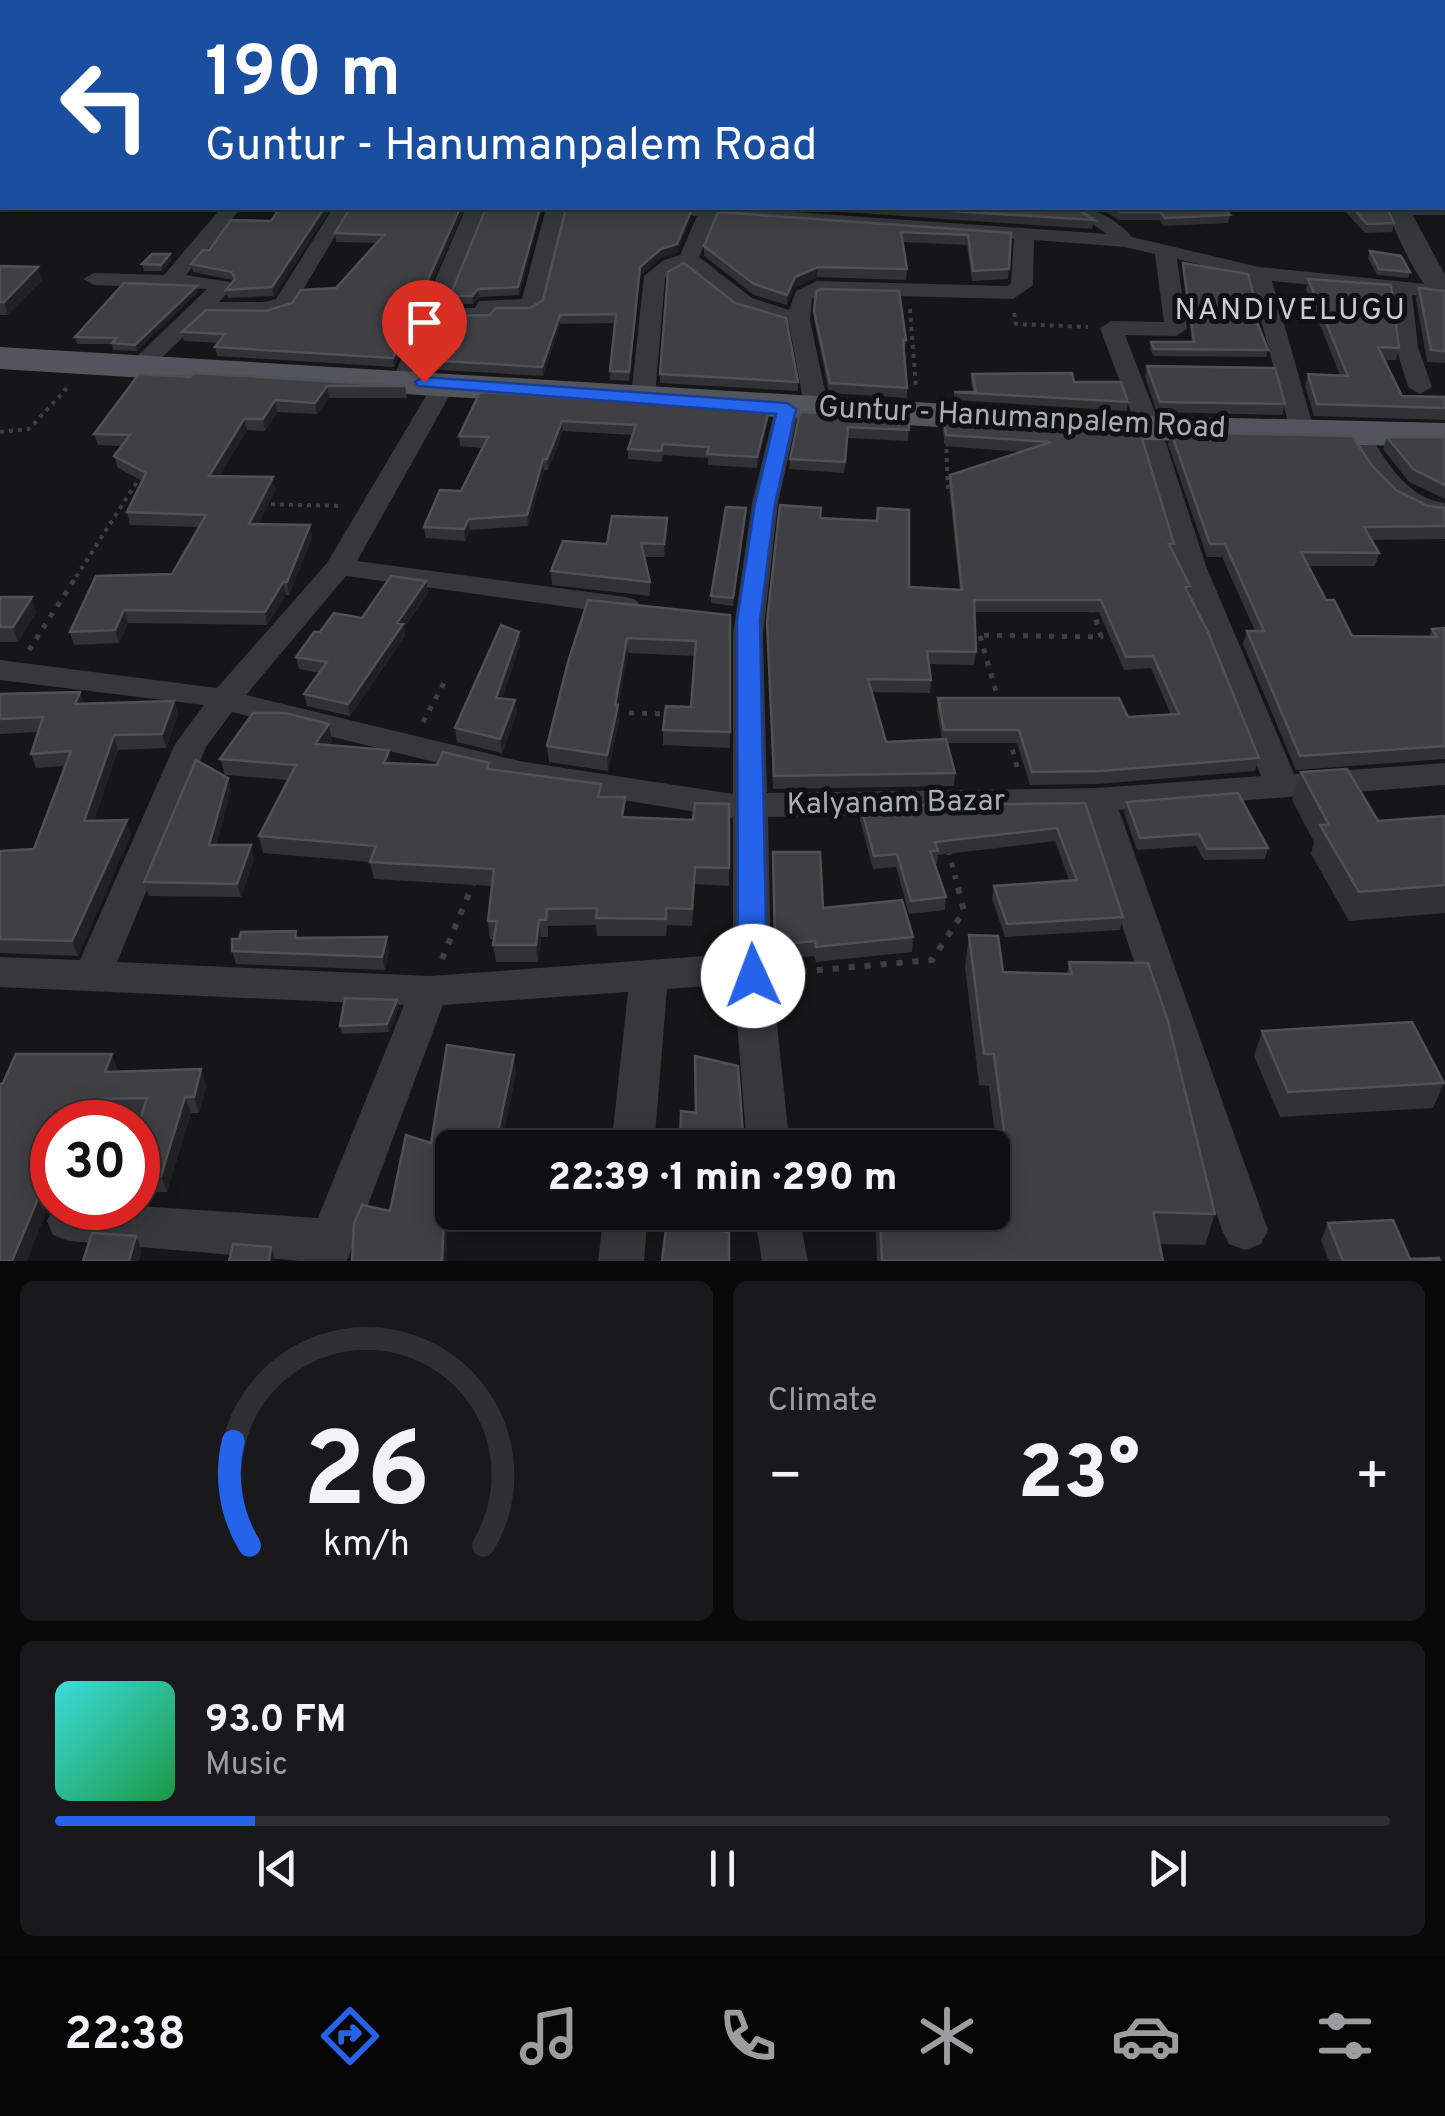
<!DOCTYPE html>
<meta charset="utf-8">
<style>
body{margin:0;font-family:Overpass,sans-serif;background:#19191b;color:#f1f3f6;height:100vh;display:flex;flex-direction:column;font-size:38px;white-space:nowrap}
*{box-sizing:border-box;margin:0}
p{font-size:32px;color:#9c9d9f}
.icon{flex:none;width:55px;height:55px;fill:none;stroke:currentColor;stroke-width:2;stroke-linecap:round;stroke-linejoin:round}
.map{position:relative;height:1261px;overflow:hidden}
.side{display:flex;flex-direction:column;gap:20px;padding:20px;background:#09090a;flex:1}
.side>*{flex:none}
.guide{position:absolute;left:0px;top:0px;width:1445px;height:210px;box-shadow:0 5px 25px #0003,0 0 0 2px #303032;background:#1a4fa0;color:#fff;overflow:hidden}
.speed{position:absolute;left:30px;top:1100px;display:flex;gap:20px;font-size:50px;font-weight:700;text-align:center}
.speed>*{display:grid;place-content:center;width:130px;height:130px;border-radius:50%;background:#101012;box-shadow:0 5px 25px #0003,0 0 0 2px #303032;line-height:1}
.speed .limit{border:15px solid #d22;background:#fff;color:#111}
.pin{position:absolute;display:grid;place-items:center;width:85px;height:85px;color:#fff;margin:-102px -42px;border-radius:50% 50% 50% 0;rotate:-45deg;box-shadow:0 0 10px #0007}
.pin .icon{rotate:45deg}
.me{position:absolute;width:110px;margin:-55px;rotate:358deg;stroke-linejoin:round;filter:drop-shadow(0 0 8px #0008)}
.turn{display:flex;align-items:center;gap:35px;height:210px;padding:0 40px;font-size:45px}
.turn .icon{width:130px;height:130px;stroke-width:2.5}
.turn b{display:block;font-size:70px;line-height:85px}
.big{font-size:75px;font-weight:800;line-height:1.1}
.side .card{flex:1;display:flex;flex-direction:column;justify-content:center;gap:15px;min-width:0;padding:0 35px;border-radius:15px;background:#19191b}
.side .dial{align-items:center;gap:0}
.dial svg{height:260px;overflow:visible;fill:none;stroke:#303032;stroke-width:7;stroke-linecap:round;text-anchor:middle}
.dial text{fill:#f1f3f6;stroke:none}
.song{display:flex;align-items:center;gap:30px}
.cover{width:120px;height:120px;border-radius:15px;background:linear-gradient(135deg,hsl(180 70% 55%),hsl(140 70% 35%))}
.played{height:10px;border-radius:5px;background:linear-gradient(90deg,#2563eb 15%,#303032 15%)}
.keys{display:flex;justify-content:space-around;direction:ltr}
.heat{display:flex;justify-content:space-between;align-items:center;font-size:55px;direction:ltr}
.side .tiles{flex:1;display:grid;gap:20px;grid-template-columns:1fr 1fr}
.card:last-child{grid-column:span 2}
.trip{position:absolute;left:435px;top:1130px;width:575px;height:100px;border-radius:15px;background:#101012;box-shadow:0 5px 25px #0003,0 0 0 2px #303032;font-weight:800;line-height:100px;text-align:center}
.tab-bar{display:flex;height:160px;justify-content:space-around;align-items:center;background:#060607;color:#9c9d9f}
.tab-bar .icon{width:70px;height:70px}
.tab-bar .current{color:#2563eb}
.tab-bar b{font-size:45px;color:#f1f3f6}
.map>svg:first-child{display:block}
</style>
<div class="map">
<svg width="1445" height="1261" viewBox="0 0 1445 1261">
<rect width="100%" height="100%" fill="#161618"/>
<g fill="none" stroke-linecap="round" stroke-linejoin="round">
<path stroke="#3d3f44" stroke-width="4" stroke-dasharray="4 5" stroke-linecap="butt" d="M910 309 916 388
M1014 313 1016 324 1088 327
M0 432 29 429 67 388
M946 440 948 491 956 492
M262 504 341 506
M76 577 142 474"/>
<path stroke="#3d3f44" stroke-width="5" stroke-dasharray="5 8" stroke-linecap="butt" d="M971 635 1101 637 1093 609
M980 636 999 702
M29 650 78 574
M629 713 670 714
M423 722 445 681
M1009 737 1019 774
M948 850 956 879"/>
<path stroke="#3d3f44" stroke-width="6" stroke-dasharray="6 10" stroke-linecap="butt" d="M442 959 474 881
M785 973 932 960 964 911 955 876"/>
<path fill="#37383d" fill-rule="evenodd" d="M753 0H766L767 1 752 2Z
M1442 203 1445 215H1397L1387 209 1442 208Z
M221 208H241L186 275 230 282 233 287 219 302H265L276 299 333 208H352L292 308 267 316 206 315 148 371H132L128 366 132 361 207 289 94 285 83 279 94 273 164 275Z
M466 208H486L445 308H475L479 301 522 299 546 208H565L542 306 531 313H495L491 320 440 321 416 381 412 386H396L392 381Z
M655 208H738L1107 234 1069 208C1095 207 1114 217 1132 237L1259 267 1445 286V298L1412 295 1418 347 1432 387 1420 394 1408 387 1396 347 1391 293 1272 281 1314 430 1302 437 1290 430 1250 277 1177 259 1187 329 1176 336 1125 335 1161 428 1206 566 1294 774 1445 763V785L1119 810 1268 1230 1261 1244 1245 1250 1229 1244 1222 1230 1085 812 768 817 771 968 790 1148H747L734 984 667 989 654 1148H611L628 992 443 1005 347 1261H301L69 1241 53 1235 47 1221 53 1208 138 1206 318 1218 404 1005 0 987V957L80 960 175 744 204 705 0 680V660L217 688 327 563 436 379H452L456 384 357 561 626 597 636 600 641 606 636 612 626 615 346 576 246 695 519 761 733 794V634L752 503 775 409 787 402 799 409 778 503 763 634 767 793 1098 788 1261 776 1178 566 1137 428 1100 328 1111 321 1164 322 1155 254 1125 247 1034 240 1033 285 1013 299 819 294 812 299 810 320 829 410 817 417 805 410 789 324 736 308 685 267 665 278 655 397 643 404 631 397 644 276 664 260 680 255 697 216 664 214ZM716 218 1014 239 1011 283 1008 286 817 281 796 291 789 310 752 298 699 257ZM232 712 519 783 733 818V954L429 976 117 962 206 747Z
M1355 425 1364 427C1385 457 1404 498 1445 503V519C1388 512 1371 477 1343 432Z
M604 1212H648L644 1261H598Z
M754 1212H798L808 1261H762Z"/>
<path fill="#37383d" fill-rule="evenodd" d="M1442 101H1445L1442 114Z
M1385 208H1409L1445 275V301C1420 295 1397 232 1385 208Z"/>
<path fill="#53555c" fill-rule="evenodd" d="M0 347 1149 416 1445 423V447L1149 440 0 369Z"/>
</g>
<path fill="#323236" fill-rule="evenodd" d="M189 208H219L215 210 189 209Z
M280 208H331L274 296 228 298 226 290 233 280 193 272 191 264 209 250 271 221Z
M465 208 394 367 217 356 215 347 219 343 184 341 182 332 266 311 336 288 377 243 336 242 335 233Z
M542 208 519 295 479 297 473 304H451L450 296Z
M786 208H1076L1094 220 1092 229Z
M1099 208H1223L1230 215 1228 223 1164 226 1159 220H1119Z
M1342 208H1387L1394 223 1392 232 1365 233Z
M662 209 691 211V219L677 252 662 257 640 276 629 381 610 380 615 323 560 324 543 376 425 369 424 360 490 315 530 308 543 300Z
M718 212 1011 233 1008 279 972 281 967 245 903 242 907 269 906 280 817 277 794 288 787 305 754 295 704 256V246Z
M1370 251 1410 272 1408 278 1377 275 1368 258Z
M170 254 171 261 162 271H144L142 264Z
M1183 263 1257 307 1255 314H1253L1268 350 1266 357 1153 356 1150 348 1151 342H1192L1182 269Z
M0 266 42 280 8 315H0Z
M1308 279 1399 348 1396 360H1384L1402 396 1445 408V420L1314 416 1305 386 1308 374 1340 375 1306 290Z
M197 286 198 292 137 351 113 350 112 344H77L75 337Z
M1419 288 1445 291V363L1427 362 1416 299Z
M816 292 906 340 905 349H904L907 388V398L829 393 814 320Z
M1147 366 1285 404 1282 415 1157 412 1145 377Z
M139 374 405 386 407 398H329L317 414 277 412 265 431 247 430 219 476 276 489 258 524 310 525 312 538 289 595H286L267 625 128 623 119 643 74 645 70 632 172 574 199 527 130 525 127 512 142 481 118 468 114 456 122 446 98 445 94 434Z
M660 374 798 382V391L660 383Z
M972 374 1074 382 1128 402 1127 411 954 400V392H973L971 383Z
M480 392 768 420 757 468 708 465V458L663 455 661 462 628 459V449L633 435 563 431 548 470H544L528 526 470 530 465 541 426 538 424 527 461 491 482 448 460 446 459 436Z
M800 412 909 418 908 441 848 438 844 473 789 469 790 459Z
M944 420 1140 432 1174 544 1172 551 1190 586 1188 593 1259 758 1255 771 1098 784 1030 785 1017 743H948L955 773 954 786 773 789 767 622 821 518 909 587 960 590 949 487 950 475 1022 452 945 446 943 431ZM975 612H1099L1124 670 1151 668 1171 715 1128 717 938 698 937 711 942 739 886 742 872 692 930 693 931 680 929 664 974 665 976 652Z
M1171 432 1373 467 1396 490 1428 506 1445 508V539L1371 540 1379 553 1375 566H1308L1326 600 1352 636 1429 637 1432 629 1445 628V759L1296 770 1243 644 1247 631H1255L1222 557H1207L1168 444Z
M1387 437H1445V499L1409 482 1383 449Z
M746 515 733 606 711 603V596Z
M668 531 664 557H644L650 582V596L552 585 551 571 607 544Z
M426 581 428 593 404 628 405 636 350 716 307 706 304 694 320 673 299 669 296 657 320 632 362 618Z
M0 597 36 612 18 642H0Z
M588 600 730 615V748L663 745V730L691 707 695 656 628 653 618 707 619 721 608 771 549 762 547 746Z
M519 632 520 645 502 698 515 700 517 713 502 753 457 742 455 728Z
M80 692 84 704 174 701 178 715 166 748 118 750 94 821 131 834 78 956 0 953V851L34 849 65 766 36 768 31 754 38 732 0 734V694Z
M332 741 329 746 391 763 437 765 489 763 490 769 601 784V797L625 817 693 820 729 804V886L695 884 692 926 667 925 666 936H597L596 925 548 926V937H541L538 962H496L493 945 494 939H490L488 921 492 886 374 879 370 862 263 853 259 836 288 780 225 775 220 759Z
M1301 772 1378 821 1445 816V913L1349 921 1311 854 1314 842 1292 800Z
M228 778 231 791 216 845 254 859 241 897 149 896 144 882Z
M1127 802 1268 848 1265 859 1204 860 1196 846 1137 850 1124 813Z
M1085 803 1123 917 1120 930 1005 937 992 899 994 886 1069 880 1055 841 938 855 937 864H935L946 897 945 910 909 914 896 867 873 869 860 819 861 806Z
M773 867 823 908 913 937 912 952 816 962 814 956 775 960Z
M969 935 1003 972 1067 974 1069 962 1215 1214 1205 1245 1160 1244 1163 1261H877L875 1212H992L997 1152 989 1086 979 1085 965 966Z
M298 938 389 950 385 970 236 964 232 951Z
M399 1008 389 1032 342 1034 340 1026Z
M1262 1031 1444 1083 1433 1108 1280 1117 1254 1056Z
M201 1069 206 1086 199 1113H191L167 1192H138V1126L141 1114 91 1115 52 1122V1197L0 1084 118 1070V1071Z
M516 1072 501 1148H452V1212H481V1219L448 1212 446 1261H352L390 1211 431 1143Z
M1328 1223 1410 1259 1440 1261H1329L1321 1240Z"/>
<path fill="#212124" d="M324 208H331L274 296 272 287Z
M460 208H465L394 367 393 358Z
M540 208H542L519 295 518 287Z
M691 211V219L677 252 662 257 640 276 629 381V372L640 267Z
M170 254 171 261 162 271 161 265Z
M38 267 42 280 8 315 4 302Z
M818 267 817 277 794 288 787 305V295L795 277Z
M197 286 198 292 137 351 135 345Z
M478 289 479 297 473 304 472 296Z
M560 315V324L543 376 542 367Z
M327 386 329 398 317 414 315 403Z
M275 400 277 412 265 431 263 419Z
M769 410 768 420 757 468V457Z
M244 419 247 430 212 488 209 476Z
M562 421 563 431 548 470 547 459Z
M543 459 544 470 528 526 527 515Z
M273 477 276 489 252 537 249 524Z
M746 508V515L733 606V598Z
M667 518 668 531 664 557V544Z
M469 519 470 530 465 541 464 529Z
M310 525 312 538 289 595 287 582Z
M426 581 428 593 404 628 405 636 350 716 348 704 397 623Z
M283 582 286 595 267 625 265 612Z
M32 597 36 612 18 642 13 627Z
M124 610 128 623 119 643 115 630Z
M519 632 520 645 497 712 496 698Z
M627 638 628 653 618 707 619 721 608 771 607 755Z
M80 692 85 706 75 704Z
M515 700 517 713 502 753 500 739Z
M174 701 178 715 166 748 162 734Z
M329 724 332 741 318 761 315 744Z
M114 735 118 750 89 835 84 821Z
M389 750 392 767 384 763Z
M228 778 231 791 213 858 209 845Z
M127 820 131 834 78 956 72 941Z
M251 845 254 859 241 897 237 884Z
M539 920 541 937 538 962 536 945Z
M387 937 389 950 385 970 382 957Z
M397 1000 399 1008 389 1032 387 1024Z
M112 1054 118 1070 111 1088 105 1072Z
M514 1055 516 1072 501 1148H497L496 1142Z
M201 1069 206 1086 199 1113 194 1097Z
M185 1097 191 1113 167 1192 161 1176Z
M84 1099 91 1115 88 1122H77Z
M49 1172 52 1180V1197L27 1261H12Z
M445 1195 448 1212 446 1261H442Z
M136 1236 142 1251 139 1261H129Z
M271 1247 276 1261H269Z"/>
<path fill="#3f3f44" stroke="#4f5156" stroke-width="2.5" d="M640 0H655L684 2H639Z
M280 208H324L272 287 226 290 235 279 232 272 191 264 203 250H209L231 220 271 221Z
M350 208H460L393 358 215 347 225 334 182 332 206 310 266 311 292 303 301 290 336 288 384 235 335 233Z
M486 208H540L518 287 478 289 472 296H450Z
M566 208H660L662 209 691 211 677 244 661 249 640 267 629 372 610 371 616 314 560 315 542 367 424 360 442 316 490 315 496 308H530L543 300Z
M903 208H1076L1094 220Z
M1113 208H1223L1230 215 1165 218 1160 212H1121Z
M1353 208H1387L1394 223 1367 224Z
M718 212 1011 233 1009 269 973 271 968 235 901 232 907 269 818 267 795 277 787 295 754 284 704 246Z
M1370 251 1401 256 1410 272 1379 269Z
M152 254H170L161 265 142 264Z
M684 263 735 303 786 318 798 382 660 374 668 272Z
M1183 263 1248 274 1257 307H1251L1268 350 1154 349 1151 342H1194Z
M0 266 38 267 4 302H0Z
M1308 279 1391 285 1399 348 1378 347 1402 396 1445 397V408L1317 404 1308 374 1348 376Z
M124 283 197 286 135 345 112 343 117 338 75 337Z
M1419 288 1445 291V351L1431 350Z
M821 289 899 291 906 340H903L907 388 830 383 814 311 816 292Z
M1147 366 1275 368 1285 404 1160 402Z
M193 373 405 386H327L315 403 275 400 263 419H244L209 476 273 477 249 524 310 525 287 582H283L265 612 124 610 115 630 70 632 96 576 172 574 206 515 127 512 146 473 114 456 130 435 94 434 139 374 190 377Z
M1072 373 1074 382H1121L1128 402 954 392H976L972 374Z
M480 392 769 410 757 457 707 454 709 447 663 444 661 451 628 449 636 425 562 421 547 459H543L527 515 469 519 464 529 424 527 440 490 461 491 488 437 459 436Z
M800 412 909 418V430L848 427 845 462 790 459Z
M944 420 1140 432 1174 544H1169L1190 586 1185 587 1208 632 1259 758 1100 771 1032 772 1019 730H944L938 698H1119L1128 717 1179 714 1153 656 1126 657 1101 600H974L976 652 927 651 931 680 868 679 886 742 946 739 955 773 774 776 767 622 780 505 821 508 820 518 877 521 878 508 909 510V587L962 590 950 475 1051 442 946 435Z
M1171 432 1352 436 1373 467 1396 490 1428 506 1445 508V526L1364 527 1379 553 1301 552 1326 600H1334L1352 636 1437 637 1432 629 1445 628V746L1300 756 1247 631H1264L1225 544H1210Z
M1387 437H1445V485L1413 469Z
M726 507 746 508 733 598 711 596Z
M612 516 667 518 664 544 641 543 650 582 551 571 563 541 607 544Z
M391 576 426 581 397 623 403 624 348 704 304 694 327 662 296 657 314 632H320L334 613 362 618Z
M0 597H32L13 627H0Z
M588 600 730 615V732L663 730 666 706 691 707 696 641 627 638 615 705H618L607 755 547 746 568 662Z
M501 625 519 632 496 698 515 700 500 739 455 728Z
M80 692 75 704 174 701 162 734 114 735 84 821 127 820 72 941 0 939V851L34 849 71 751 31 754 43 717 0 719V694Z
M253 713H285L329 724 315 744 389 750 384 763 437 765 443 752 489 763 487 769 601 784 598 797H625L622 817 693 820 695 803 729 804V868L695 867 692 909 666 908V919L596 918 597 908 547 909 546 920H539L536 945H493L497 921H488L494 869 370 862 376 846 259 836 296 765 220 759Z
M196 760 228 778 209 845H251L237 884 144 882Z
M1347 769 1378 821 1445 816V885L1359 892 1320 825H1329L1301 772Z
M1238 793 1268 848 1207 849 1199 834 1140 838 1127 802Z
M1085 803 1123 917 1007 924 994 886 1077 880 1057 828 935 842 938 851H930L946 897 911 901 897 854 874 856 861 806Z
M773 852H820L823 908 902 900 913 937 816 947 815 941 775 945Z
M296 931 295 938 387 937 382 957 232 951V939H239L241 932Z
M969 935 998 936 1003 972 1072 974 1069 962 1148 963 1168 1021 1215 1214 1153 1212 1163 1261H882L880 1212H992V1152L1007 1153 994 1054H984Z
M345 998 397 1000 387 1024 340 1026Z
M1412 1022 1444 1083 1288 1092 1262 1031Z
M447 1045 514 1055 496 1142 476 1136V1148H452V1197L445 1195 442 1261H352L354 1224 362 1205 390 1211 406 1135 431 1143Z
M16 1054H112L105 1072 201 1069 194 1097H185L161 1176H138V1126L147 1098 84 1099 77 1122H52V1172H49L12 1261H0V1084L3 1083Z
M695 1056 738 1066 744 1148H680L681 1111 696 1113Z
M668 1212H674L729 1233V1261H662Z
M1393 1220 1410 1259 1439 1258 1440 1261H1343L1328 1223Z
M92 1233 136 1236 129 1261H83Z
M233 1244 271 1247 269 1261H229Z"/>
<path fill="#2563eb" stroke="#184099" stroke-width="2.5" d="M424 377 787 403 796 409 775 504 760 620 767 976 763 984 753 988 742 984 738 976 737 620 755 504 776 414 418 386 415 382Z"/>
<g text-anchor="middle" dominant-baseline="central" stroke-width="10" stroke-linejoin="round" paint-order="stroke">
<g font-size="30" letter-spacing="2.5" fill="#c9ccd4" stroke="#111113">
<text x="1291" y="311">NANDIVELUGU</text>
</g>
<g font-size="30" fill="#a8adb8" stroke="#111113">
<text transform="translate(1022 419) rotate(3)">Guntur - Hanumanpalem Road</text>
<text transform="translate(896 804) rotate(-1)">Kalyanam Bazar</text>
</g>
</g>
</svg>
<div class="speed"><div class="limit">30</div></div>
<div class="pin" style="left:424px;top:382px;background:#d93025"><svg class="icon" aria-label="arrive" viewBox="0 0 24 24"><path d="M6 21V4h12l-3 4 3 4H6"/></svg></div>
<svg class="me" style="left:753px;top:976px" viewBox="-20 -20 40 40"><circle r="19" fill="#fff"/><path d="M0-13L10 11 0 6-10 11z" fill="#2563eb"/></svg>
<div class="trip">22:39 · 1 min · 290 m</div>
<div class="guide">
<div class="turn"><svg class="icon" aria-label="left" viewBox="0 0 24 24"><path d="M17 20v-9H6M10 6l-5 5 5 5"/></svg><div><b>190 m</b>Guntur - Hanumanpalem Road</div></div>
</div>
</div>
<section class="side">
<div class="tiles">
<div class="card dial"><svg viewBox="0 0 100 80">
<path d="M14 69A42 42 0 1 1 86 69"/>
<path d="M14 69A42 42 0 0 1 9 37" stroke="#2563eb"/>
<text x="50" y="56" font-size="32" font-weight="700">26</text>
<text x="50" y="72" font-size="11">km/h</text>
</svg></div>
<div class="card"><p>Climate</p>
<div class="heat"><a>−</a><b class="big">23°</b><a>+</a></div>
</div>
<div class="card">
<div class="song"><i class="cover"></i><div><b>93.0 FM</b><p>Music</p></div></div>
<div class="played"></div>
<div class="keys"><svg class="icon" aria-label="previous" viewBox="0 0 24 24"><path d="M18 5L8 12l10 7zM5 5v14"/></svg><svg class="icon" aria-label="pause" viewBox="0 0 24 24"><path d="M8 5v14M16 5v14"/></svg><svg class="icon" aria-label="next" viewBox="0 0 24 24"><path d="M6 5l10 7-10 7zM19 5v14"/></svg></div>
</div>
</div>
</section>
<nav class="tab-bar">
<b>22:38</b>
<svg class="icon current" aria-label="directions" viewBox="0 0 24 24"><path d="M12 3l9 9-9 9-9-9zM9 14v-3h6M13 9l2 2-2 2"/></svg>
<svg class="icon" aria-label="music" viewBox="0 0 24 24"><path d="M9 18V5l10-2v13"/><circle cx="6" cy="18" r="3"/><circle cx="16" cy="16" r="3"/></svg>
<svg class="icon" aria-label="phone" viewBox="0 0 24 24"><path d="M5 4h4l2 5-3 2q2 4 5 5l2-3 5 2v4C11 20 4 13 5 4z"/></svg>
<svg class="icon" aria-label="climate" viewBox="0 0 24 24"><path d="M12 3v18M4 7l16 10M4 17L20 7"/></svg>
<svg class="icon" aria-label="car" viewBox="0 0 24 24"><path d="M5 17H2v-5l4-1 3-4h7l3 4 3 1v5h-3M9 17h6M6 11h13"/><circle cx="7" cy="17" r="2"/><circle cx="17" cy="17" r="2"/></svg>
<svg class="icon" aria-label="filters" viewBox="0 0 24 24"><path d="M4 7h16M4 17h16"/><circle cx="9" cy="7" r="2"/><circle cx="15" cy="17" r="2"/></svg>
</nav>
